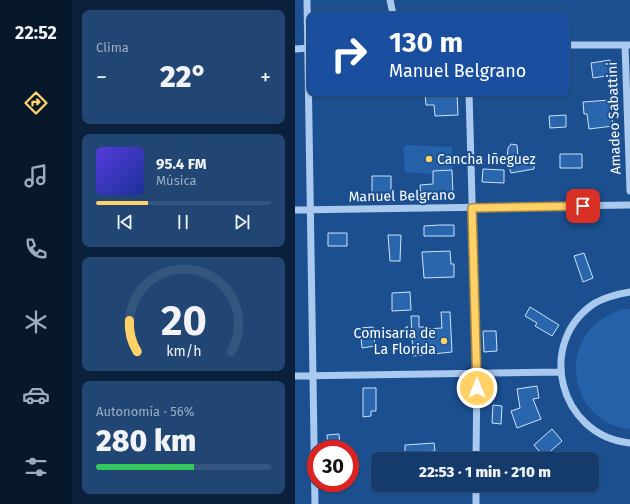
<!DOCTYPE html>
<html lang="es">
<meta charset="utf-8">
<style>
body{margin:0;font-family:"Fira Sans",sans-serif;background:#214673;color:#f1f3f6;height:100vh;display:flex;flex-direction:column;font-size:15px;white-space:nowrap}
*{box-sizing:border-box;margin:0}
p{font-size:13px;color:#9dadc1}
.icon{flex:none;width:22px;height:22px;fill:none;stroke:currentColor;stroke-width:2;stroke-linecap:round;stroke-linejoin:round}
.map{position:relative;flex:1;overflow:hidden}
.sheet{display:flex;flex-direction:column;gap:10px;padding:10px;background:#0b203b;width:223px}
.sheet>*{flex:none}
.hud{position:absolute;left:12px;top:12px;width:263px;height:84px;border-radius:8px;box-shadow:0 1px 3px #0004,0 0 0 1px #33557e;background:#1a4fa0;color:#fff;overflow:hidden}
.speed{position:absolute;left:12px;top:440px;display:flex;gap:8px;font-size:20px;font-weight:700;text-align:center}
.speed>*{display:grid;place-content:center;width:52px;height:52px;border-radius:50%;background:#143b6b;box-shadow:0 1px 3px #0004,0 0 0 1px #33557e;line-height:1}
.speed .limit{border:6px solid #d22;background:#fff;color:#111}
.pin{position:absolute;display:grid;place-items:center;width:34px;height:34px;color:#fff;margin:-17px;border-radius:8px;box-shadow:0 2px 6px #0006}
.me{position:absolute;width:44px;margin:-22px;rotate:0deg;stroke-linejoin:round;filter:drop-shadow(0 0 3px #0008)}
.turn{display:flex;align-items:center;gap:14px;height:84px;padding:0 16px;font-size:18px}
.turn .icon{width:52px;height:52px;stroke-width:2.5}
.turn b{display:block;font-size:28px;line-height:34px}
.big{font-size:30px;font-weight:800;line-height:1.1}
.sheet .card{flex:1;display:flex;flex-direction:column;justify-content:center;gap:6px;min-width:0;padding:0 14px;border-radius:8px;background:#214673}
.sheet .dial{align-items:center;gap:0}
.dial svg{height:104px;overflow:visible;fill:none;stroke:#33557e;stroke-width:7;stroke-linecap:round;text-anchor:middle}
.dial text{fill:#f1f3f6;stroke:none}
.song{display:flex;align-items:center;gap:12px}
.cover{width:48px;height:48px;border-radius:6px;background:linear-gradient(135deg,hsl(250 70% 55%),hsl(230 70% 35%))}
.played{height:4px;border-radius:2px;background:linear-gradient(90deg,#ffd166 30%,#33557e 30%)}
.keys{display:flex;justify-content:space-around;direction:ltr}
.heat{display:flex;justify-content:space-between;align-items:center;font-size:22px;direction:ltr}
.charge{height:6px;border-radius:3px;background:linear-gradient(90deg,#34c759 56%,#33557e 0)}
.trip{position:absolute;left:76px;top:452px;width:228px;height:40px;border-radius:8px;background:#143b6b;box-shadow:0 1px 3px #0004,0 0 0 1px #33557e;font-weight:800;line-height:40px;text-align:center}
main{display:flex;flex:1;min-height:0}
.menu{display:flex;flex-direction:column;width:72px;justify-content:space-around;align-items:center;background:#08182b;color:#9dadc1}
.menu .icon{width:28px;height:28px}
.menu .on{color:#ffd166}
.menu b{font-size:18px;color:#f1f3f6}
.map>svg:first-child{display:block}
</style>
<main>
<nav class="menu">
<b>22:52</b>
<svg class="icon on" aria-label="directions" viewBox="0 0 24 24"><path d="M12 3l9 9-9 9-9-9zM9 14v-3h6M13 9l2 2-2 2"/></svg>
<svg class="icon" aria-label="music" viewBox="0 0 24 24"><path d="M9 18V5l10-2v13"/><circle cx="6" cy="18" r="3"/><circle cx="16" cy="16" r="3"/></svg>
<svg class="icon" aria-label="phone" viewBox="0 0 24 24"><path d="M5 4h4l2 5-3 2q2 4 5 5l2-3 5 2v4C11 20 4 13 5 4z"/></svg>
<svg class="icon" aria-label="climate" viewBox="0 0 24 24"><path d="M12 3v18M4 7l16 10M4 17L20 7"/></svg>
<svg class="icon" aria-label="car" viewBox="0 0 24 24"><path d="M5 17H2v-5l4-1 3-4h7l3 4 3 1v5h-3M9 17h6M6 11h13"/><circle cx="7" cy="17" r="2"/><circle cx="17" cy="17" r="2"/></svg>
<svg class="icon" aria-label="filters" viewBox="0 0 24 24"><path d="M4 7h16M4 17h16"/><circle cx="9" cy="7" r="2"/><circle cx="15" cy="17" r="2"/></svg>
</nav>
<section class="sheet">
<div class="card"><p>Clima</p>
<div class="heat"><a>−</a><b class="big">22°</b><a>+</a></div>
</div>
<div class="card">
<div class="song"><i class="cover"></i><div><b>95.4 FM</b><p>Música</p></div></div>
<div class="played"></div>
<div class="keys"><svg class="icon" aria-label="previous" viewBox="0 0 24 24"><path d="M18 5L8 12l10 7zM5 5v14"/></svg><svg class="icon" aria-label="pause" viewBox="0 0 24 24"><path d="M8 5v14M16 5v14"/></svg><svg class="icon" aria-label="next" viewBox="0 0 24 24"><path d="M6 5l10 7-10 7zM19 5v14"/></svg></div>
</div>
<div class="card dial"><svg viewBox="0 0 100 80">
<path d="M14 69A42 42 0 1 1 86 69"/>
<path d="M14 69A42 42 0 0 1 8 45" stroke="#ffd166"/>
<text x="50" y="56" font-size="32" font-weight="700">20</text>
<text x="50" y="72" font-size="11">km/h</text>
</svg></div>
<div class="card"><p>Autonomía · 56%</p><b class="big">280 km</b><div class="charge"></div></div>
</section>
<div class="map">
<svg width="335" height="504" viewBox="0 0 335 504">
<rect width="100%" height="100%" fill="#1b4f8f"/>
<path fill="#2461a8" d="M112 145 157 147 158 167 157 172 135 174 110 172 108 147Z
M327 309H335V429C288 425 266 371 292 333 300 321 314 315 327 309Z"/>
<path fill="#2a66ad" stroke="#cfe3fa" d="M315 60 318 75 298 78 296 63Z
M130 93H162L163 115 140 116 139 105H131Z
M315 100 318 126 294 129 292 114H289L288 102Z
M271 115V127L255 128 254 116Z
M216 144 222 145 223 157 239 156V169L216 173 212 159 213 148Z
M265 154H287V168H265Z
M188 169 209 170V183L187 182Z
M157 170 158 195 126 196 125 185 138 184V171Z
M77 176H96V197H77Z
M144 225H159V236H129V226Z
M33 233H52V246H33Z
M93 235H106L105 261H95Z
M155 251 156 264H159V277L129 278 127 252Z
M289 253 298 278 288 282 279 256Z
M115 292 116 310 97 311V293Z
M235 307 264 325 257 336 240 326 242 323 230 316Z
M146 312H155L157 352 118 356 116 316H124V327H130V329L147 328Z
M78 327 80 346 67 348 65 328Z
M188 331H201L202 351 189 352Z
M242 386 244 398 238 399 246 419 222 428 216 411 225 408 222 389Z
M68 388H81V411H76V416L68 417Z
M198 405 207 406 206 424 197 423Z
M257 429 267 441 249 457 239 445Z
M44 434 45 448 33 449 32 435Z
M139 443 140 451 110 454V445Z"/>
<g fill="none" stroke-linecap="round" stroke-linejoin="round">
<path stroke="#a9c9ee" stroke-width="7" d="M12 0 20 504
M95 0 98 14
M272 45H335
M330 45 335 191
M0 49 15 48
M174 93 182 374 181 459
M0 210 335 205
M335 292C323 294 311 297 300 303 240 342 264 436 335 443
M0 376 266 372
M181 504V485"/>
</g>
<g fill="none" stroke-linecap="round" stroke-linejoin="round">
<g stroke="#a68842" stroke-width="10">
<path id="route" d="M182 388 177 208 288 206"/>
</g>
<use href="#route" stroke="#ffd166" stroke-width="7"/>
</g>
<g fill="#ffd166" stroke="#1b4f8f" stroke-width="1.5">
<circle cx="134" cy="159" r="4"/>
<circle cx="149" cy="341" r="4"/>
</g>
<g text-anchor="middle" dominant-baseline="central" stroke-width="4" stroke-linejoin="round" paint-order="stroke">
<g font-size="14" fill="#fff" stroke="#1b4f8f">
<text transform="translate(319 118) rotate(-92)">Amadeo Sabattini</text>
<text transform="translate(107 196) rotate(-1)">Manuel Belgrano</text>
</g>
<g font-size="14" fill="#fff" stroke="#1b4f8f" text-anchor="start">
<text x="142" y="159">Cancha Iñeguez</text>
<text x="141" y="333" text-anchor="end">Comisaría de<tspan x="141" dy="16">La Florida</tspan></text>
</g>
</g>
</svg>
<div class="speed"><div class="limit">30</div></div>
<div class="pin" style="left:288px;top:206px;background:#d93025"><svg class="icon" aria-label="arrive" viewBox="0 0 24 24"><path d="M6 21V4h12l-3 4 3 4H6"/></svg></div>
<svg class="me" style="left:182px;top:388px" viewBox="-20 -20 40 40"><circle r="17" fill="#ffd166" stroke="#fff" stroke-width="3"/><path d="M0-11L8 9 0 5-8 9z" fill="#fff"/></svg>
<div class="trip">22:53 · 1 min · 210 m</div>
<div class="hud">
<div class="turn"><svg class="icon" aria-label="right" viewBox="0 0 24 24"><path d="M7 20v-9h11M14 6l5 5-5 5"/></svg><div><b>130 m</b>Manuel Belgrano</div></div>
</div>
</div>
</main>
